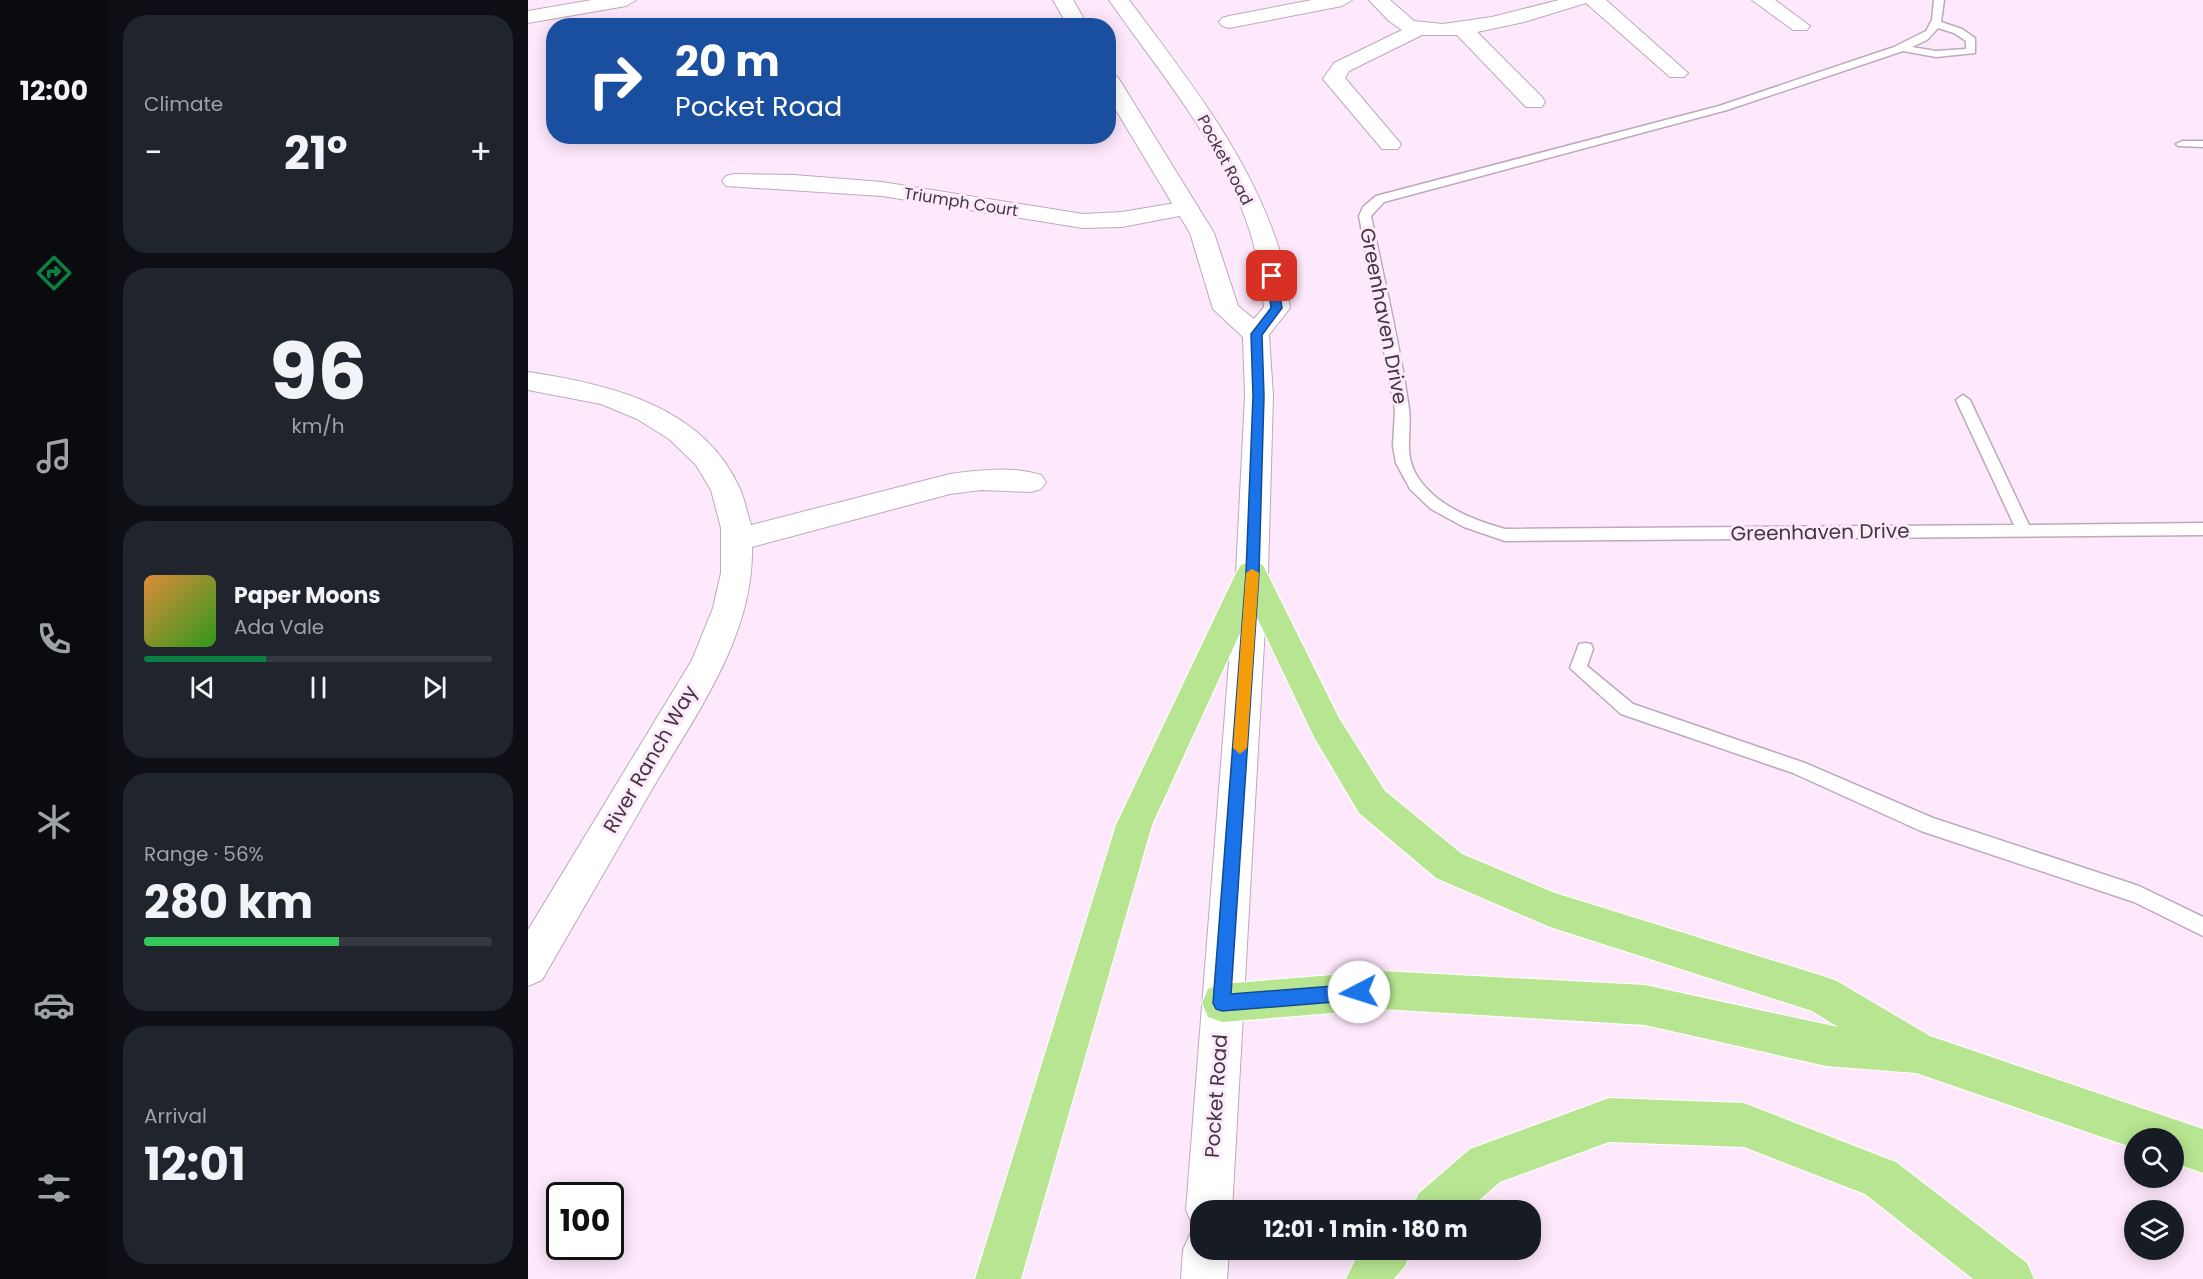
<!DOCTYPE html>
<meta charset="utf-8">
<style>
body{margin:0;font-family:Poppins,sans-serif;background:#20242c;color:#f1f3f6;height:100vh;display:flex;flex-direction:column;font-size:22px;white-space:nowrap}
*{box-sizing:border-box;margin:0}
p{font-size:20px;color:#9ea1a6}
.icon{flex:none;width:33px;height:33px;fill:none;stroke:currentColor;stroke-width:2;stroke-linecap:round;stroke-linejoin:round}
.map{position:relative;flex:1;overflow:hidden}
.panel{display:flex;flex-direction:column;gap:15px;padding:15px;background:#0d0f14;width:420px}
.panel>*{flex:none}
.hud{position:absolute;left:18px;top:18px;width:570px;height:126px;border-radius:24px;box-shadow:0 3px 15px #0003;background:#1a4fa0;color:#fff;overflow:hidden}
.controls{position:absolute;left:1596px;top:1128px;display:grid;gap:12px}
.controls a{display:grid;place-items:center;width:60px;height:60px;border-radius:50%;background:#171b24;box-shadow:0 3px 15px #0003;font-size:30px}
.speed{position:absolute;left:18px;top:1182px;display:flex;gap:12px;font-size:30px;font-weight:700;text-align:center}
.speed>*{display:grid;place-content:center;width:78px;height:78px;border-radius:50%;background:#171b24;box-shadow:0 3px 15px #0003;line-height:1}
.speed .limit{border:3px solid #111;border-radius:9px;background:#fff;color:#111}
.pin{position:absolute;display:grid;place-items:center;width:51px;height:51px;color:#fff;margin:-26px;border-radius:12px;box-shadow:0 3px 9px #0006}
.me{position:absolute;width:66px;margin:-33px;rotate:265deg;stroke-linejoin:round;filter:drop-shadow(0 0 4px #0008)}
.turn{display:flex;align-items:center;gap:21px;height:126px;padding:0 30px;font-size:27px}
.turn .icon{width:78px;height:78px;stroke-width:2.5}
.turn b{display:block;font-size:42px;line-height:51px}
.big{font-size:45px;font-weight:700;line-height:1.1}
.panel .widget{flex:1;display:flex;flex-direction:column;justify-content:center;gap:9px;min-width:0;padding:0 21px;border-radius:24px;background:#20242c}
.panel .dial{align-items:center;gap:0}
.dial b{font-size:78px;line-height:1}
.song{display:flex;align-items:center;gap:18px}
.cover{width:72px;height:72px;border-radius:9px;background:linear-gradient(135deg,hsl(30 70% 55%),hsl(110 70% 35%))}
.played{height:6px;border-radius:3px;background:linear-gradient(90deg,#0b8043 35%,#363941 35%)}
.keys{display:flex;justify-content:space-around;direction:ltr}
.heat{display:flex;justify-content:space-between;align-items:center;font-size:33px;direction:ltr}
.charge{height:9px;border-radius:4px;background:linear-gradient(90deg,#34c759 56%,#363941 0)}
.trip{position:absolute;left:662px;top:1200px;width:351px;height:60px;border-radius:24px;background:#171b24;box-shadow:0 3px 15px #0003;font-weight:700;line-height:60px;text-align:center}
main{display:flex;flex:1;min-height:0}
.tabs{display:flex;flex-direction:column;width:108px;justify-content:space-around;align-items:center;background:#090b0e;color:#9ea1a6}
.tabs .icon{width:42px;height:42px}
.tabs .selected{color:#0b8043}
.tabs b{font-size:27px;color:#f1f3f6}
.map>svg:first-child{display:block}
</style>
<main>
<nav class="tabs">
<b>12:00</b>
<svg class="icon selected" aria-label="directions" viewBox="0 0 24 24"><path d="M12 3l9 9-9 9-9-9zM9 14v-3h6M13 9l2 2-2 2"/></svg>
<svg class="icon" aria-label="music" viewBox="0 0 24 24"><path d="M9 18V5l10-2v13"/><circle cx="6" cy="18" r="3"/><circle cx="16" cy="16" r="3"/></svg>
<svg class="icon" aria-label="phone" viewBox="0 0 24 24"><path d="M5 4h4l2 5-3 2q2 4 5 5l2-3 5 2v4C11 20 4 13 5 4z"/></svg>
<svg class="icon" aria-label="climate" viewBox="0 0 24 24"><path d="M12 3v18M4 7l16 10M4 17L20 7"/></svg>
<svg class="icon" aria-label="car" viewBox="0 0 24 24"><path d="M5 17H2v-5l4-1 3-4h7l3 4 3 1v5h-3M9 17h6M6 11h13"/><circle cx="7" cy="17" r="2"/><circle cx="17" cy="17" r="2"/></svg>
<svg class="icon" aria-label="filters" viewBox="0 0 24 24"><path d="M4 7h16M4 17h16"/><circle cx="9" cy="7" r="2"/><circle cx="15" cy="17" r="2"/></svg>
</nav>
<section class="panel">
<div class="widget"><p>Climate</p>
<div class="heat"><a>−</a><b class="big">21°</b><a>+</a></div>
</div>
<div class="widget dial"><b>96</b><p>km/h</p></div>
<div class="widget">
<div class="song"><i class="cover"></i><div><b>Paper Moons</b><p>Ada Vale</p></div></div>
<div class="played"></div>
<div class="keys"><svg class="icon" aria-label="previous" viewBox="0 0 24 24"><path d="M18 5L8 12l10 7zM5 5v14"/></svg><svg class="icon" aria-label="pause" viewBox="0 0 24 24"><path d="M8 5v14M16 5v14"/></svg><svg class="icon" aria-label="next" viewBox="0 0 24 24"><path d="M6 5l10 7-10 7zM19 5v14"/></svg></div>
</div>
<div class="widget"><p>Range · 56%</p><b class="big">280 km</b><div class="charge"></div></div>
<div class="widget"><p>Arrival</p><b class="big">12:01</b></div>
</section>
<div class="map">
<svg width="1675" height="1279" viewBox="0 0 1675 1279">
<rect width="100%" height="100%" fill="#fee9fc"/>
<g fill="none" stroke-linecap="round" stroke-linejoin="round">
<g stroke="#bda9bc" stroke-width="3">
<path id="service" d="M1406 0H1416L1413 22 1434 29 1447 38V53L1408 57 1375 51 1199 110 856 202 843 216C856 280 872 344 881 409 884 434 875 453 889 476 908 506 945 520 977 529L1486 525 1428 400 1435 395 1442 400 1501 525 1675 523V535L977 541 936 527 903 509 882 489 868 463 865 446 867 410 831 216 835 207 848 196 1191 106 1366 47 1398 31 1404 20ZM1410 28 1426 33 1438 41V49L1408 51 1384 47 1399 40Z
M1654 141H1675V147L1650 146 1648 144Z
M1057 643 1063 644 1065 649 1059 666 1105 704 1277 763 1405 818 1611 886 1675 917V936L1606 902 1393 831 1265 773 1093 714 1042 668 1051 644Z"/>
</g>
<g stroke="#bda9bc" stroke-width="2">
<path id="minor" d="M64 0H108L98 6 0 23V11Z
M784 0H824L814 6 701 28 694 26 691 22 694 18 701 16Z
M841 0H862L886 21 915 24 964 17 1031 0H1078L1160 73 1156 77H1142L1058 3 996 22 949 32 1014 97 1017 102 1014 107H998L929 35H894L821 71 817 78 873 144 870 149H854L795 79 806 63 874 30 861 21Z
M1224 0H1247L1282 26 1279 30H1265Z
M206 174 266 175 354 182 555 214 594 212 659 201 667 203 671 208 667 213 594 227 555 228 354 196 198 186 194 181 198 176Z
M0 372C81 384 176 406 212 489 217 500 219 513 223 525L422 474C451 470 485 466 513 475L518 482 513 489 503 492 453 490 422 494 224 547C226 637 167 715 123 791 87 854 50 917 14 980L0 986V930L164 660 185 608 193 573V528L183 490 168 465 141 439 109 419 73 404 0 390Z"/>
</g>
<g stroke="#bda9bc" stroke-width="2">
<path id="secondary" d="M525 0H545L560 26H540Z
M581 0H601C662 82 724 158 754 258 759 274 759 292 762 308L741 335 745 396 740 573 704 1210H672V1229L665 1226 658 1210 708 573 717 396 715 337 685 309 662 233 580 97V73L587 75 591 79 686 233 710 306 726 319 736 307C734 292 733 277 730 262 710 163 637 80 581 0Z
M672 1230V1250H701L699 1279H653L655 1250 662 1234Z"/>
</g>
<g stroke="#fff" stroke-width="2">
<path id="motorway" d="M724 561 735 565 811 718 857 791 934 854 1027 893 1295 976 1309 981 1402 1036 1675 1129V1173L1646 1163V1138H1606V1148L1388 1073 1298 1066 1117 1025 854 1009 694 1022 680 1017 674 1003 680 989 694 984 854 971 1117 985 1310 1027 1284 1011 1022 927 908 878 831 813 786 737 724 607 624 825 493 1279H447L588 825 708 573 713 565Z
M1081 1098 1216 1103 1352 1156 1368 1162 1499 1263 1506 1279H1445L1337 1194 1216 1147 1081 1142 972 1182 940 1210H884L890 1194 942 1149Z
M832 1250H884L877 1266 866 1279H818Z"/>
</g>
<use href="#service" fill="#fff" fill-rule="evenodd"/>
<use href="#minor" fill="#fff" fill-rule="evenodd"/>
<use href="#secondary" fill="#fff" fill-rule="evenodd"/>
<use href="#motorway" fill="#b8e591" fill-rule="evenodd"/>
</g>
<path fill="#1a73e8" stroke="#114b97" stroke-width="1.5" d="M744 273 749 276 754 308 734 335 736 396 731 573 703 994 831 984 837 986 839 992 837 998 831 1000 694 1011 688 1009 685 1003 718 573 725 396 723 334 743 308 739 276Z"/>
<path fill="#f59e0b" d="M724 569 731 573 719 748 712 754 705 748 718 573Z"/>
<g text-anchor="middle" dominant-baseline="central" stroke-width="6" stroke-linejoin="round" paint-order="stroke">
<g font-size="16" fill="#40383f" stroke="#fee9fc">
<text transform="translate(697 160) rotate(62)">Pocket Road</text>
<text transform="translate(433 202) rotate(9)">Triumph Court</text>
</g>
<g font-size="20" fill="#40383f" stroke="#fee9fc">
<text transform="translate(856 316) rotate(79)">Greenhaven Drive</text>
<text transform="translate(1292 532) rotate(-1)">Greenhaven Drive</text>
<text transform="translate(122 759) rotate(-60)">River Ranch Way</text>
<text transform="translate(688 1096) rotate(-86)">Pocket Road</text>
</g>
</g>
</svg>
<div class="controls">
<a><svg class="icon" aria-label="search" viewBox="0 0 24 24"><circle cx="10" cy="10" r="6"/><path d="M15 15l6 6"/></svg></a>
<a><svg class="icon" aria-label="layers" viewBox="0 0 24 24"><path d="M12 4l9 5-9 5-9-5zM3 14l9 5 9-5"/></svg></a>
</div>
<div class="speed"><div class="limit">100</div></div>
<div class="pin" style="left:744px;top:276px;background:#d93025"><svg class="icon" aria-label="arrive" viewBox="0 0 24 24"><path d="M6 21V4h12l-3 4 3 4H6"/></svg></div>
<svg class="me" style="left:831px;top:992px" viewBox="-20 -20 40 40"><circle r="19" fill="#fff"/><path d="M0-13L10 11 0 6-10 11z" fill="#1a73e8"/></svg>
<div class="trip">12:01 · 1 min · 180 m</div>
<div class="hud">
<div class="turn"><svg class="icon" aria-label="right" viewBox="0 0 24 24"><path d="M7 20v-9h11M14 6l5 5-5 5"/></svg><div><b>20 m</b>Pocket Road</div></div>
</div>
</div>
</main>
